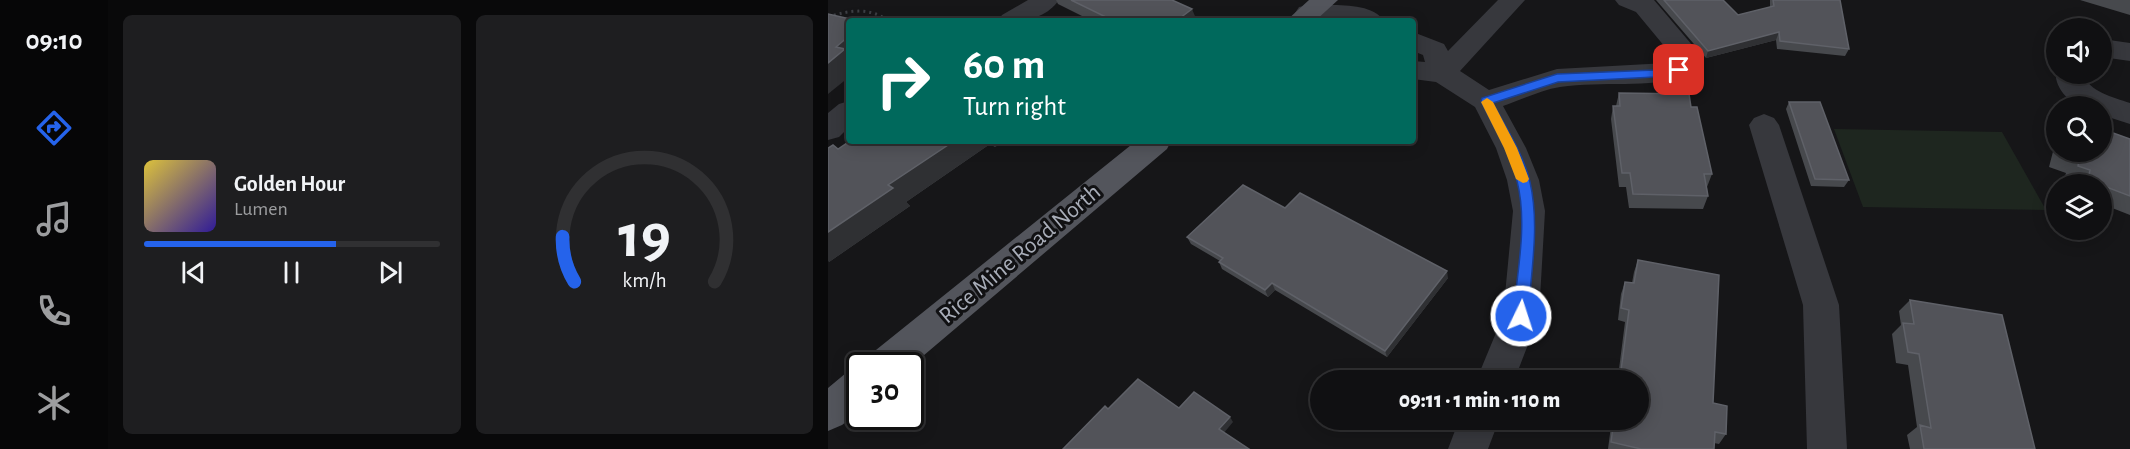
<!DOCTYPE html>
<meta charset="utf-8">
<style>
body{margin:0;font-family:"Alegreya Sans",sans-serif;background:#1e1e20;color:#f1f3f6;height:100vh;display:flex;flex-direction:column;font-size:22px;white-space:nowrap}
*{box-sizing:border-box;margin:0}
p{font-size:20px;color:#9c9d9f}
.icon{flex:none;width:33px;height:33px;fill:none;stroke:currentColor;stroke-width:2;stroke-linecap:round;stroke-linejoin:round}
.map{position:relative;flex:1;overflow:hidden}
.side{display:flex;flex-direction:column;gap:15px;padding:15px;background:#09090a;width:720px}
.side>*{flex:none}
.top-card{position:absolute;left:18px;top:18px;width:570px;height:126px;border-radius:6px;box-shadow:0 3px 15px #0003,0 0 0 2px #303032;background:#00695c;color:#fff;overflow:hidden}
.controls{position:absolute;left:1218px;top:18px;display:grid;gap:12px}
.controls a{display:grid;place-items:center;width:66px;height:66px;border-radius:50%;background:#101012;box-shadow:0 3px 15px #0003,0 0 0 2px #303032;font-size:30px}
.speed{position:absolute;left:18px;top:352px;display:flex;gap:12px;font-size:30px;font-weight:700;text-align:center}
.speed>*{display:grid;place-content:center;width:78px;height:78px;border-radius:50%;background:#101012;box-shadow:0 3px 15px #0003,0 0 0 2px #303032;line-height:1}
.speed .limit{border:3px solid #111;border-radius:9px;background:#fff;color:#111}
.pin{position:absolute;display:grid;place-items:center;width:51px;height:51px;color:#fff;margin:-26px;border-radius:12px;box-shadow:0 3px 9px #0006}
.me{position:absolute;width:66px;margin:-33px;rotate:4deg;stroke-linejoin:round;filter:drop-shadow(0 0 4px #0008)}
.turn{display:flex;align-items:center;gap:21px;height:126px;padding:0 18px;font-size:27px}
.turn .icon{width:78px;height:78px;stroke-width:2.5}
.turn b{display:block;font-size:42px;line-height:51px}
.side .widget{flex:1;display:flex;flex-direction:column;justify-content:center;gap:9px;min-width:0;padding:0 21px;border-radius:9px;background:#1e1e20}
.side .dial{align-items:center;gap:0}
.dial svg{height:156px;overflow:visible;fill:none;stroke:#303032;stroke-width:7;stroke-linecap:round;text-anchor:middle}
.dial text{fill:#f1f3f6;stroke:none}
.song{display:flex;align-items:center;gap:18px}
.cover{width:72px;height:72px;border-radius:9px;background:linear-gradient(135deg,hsl(50 70% 55%),hsl(250 70% 35%))}
.played{height:6px;border-radius:3px;background:linear-gradient(90deg,#2563eb 65%,#303032 65%)}
.keys{display:flex;justify-content:space-around;direction:ltr}
.side .tiles{flex:1;display:grid;gap:15px;grid-template-columns:repeat(2,1fr)}
.trip{position:absolute;left:482px;top:370px;width:339px;height:60px;border-radius:30px;background:#101012;box-shadow:0 3px 15px #0003,0 0 0 2px #303032;font-weight:800;line-height:60px;text-align:center}
main{display:flex;flex:1;min-height:0}
.tabs{display:flex;flex-direction:column;width:108px;justify-content:space-around;align-items:center;background:#060607;color:#9c9d9f}
.tabs .icon{width:42px;height:42px}
.tabs .current{color:#2563eb}
.tabs b{font-size:27px;color:#f1f3f6}
.map>svg:first-child{display:block}
</style>
<main>
<nav class="tabs">
<b>09:10</b>
<svg class="icon current" aria-label="directions" viewBox="0 0 24 24"><path d="M12 3l9 9-9 9-9-9zM9 14v-3h6M13 9l2 2-2 2"/></svg>
<svg class="icon" aria-label="music" viewBox="0 0 24 24"><path d="M9 18V5l10-2v13"/><circle cx="6" cy="18" r="3"/><circle cx="16" cy="16" r="3"/></svg>
<svg class="icon" aria-label="phone" viewBox="0 0 24 24"><path d="M5 4h4l2 5-3 2q2 4 5 5l2-3 5 2v4C11 20 4 13 5 4z"/></svg>
<svg class="icon" aria-label="climate" viewBox="0 0 24 24"><path d="M12 3v18M4 7l16 10M4 17L20 7"/></svg>
</nav>
<section class="side">
<div class="tiles">
<div class="widget">
<div class="song"><i class="cover"></i><div><b>Golden Hour</b><p>Lumen</p></div></div>
<div class="played"></div>
<div class="keys"><svg class="icon" aria-label="previous" viewBox="0 0 24 24"><path d="M18 5L8 12l10 7zM5 5v14"/></svg><svg class="icon" aria-label="pause" viewBox="0 0 24 24"><path d="M8 5v14M16 5v14"/></svg><svg class="icon" aria-label="next" viewBox="0 0 24 24"><path d="M6 5l10 7-10 7zM19 5v14"/></svg></div>
</div>
<div class="widget dial"><svg viewBox="0 0 100 80">
<path d="M14 69A42 42 0 1 1 86 69"/>
<path d="M14 69A42 42 0 0 1 8 46" stroke="#2563eb"/>
<text x="50" y="56" font-size="32" font-weight="700">19</text>
<text x="50" y="72" font-size="11">km/h</text>
</svg></div>
</div>
</section>
<div class="map">
<svg width="1302" height="449" viewBox="0 0 1302 449">
<rect width="100%" height="100%" fill="#161618"/>
<path fill="#1e261f" d="M1006 129 1174 132 1218 210 1035 207Z"/>
<g fill="none" stroke-linecap="round" stroke-linejoin="round">
<path stroke="#3d3f44" stroke-width="3" stroke-dasharray="2 4" stroke-linecap="butt" d="M0 17C22 10 41 7 61 21"/>
<path fill="#37383d" fill-rule="evenodd" d="M200 0H231C216 21 193 21 170 21L174 15Z
M670 0H697L632 71 661 90 729 69 839 63 842 53 808 12 791 5 787 0H826L870 52 861 77C819 88 775 81 732 87 713 90 693 100 675 106L698 148 711 180 717 211 711 316 686 381H648L675 316 685 211 679 180 668 148 647 107 608 82 585 79V61L597 62 595 55 585 51V32L616 44 620 51Z
M480 5C502 6 543 1 556 21H480L471 19 467 13 471 7Z
M1274 39 1302 43V61L1274 57Z
M1228 72 1255 74C1261 92 1285 97 1302 103V124L1274 115V106C1268 106 1258 108 1253 106 1239 102 1226 85 1228 72Z
M21 101V127L11 137 0 140V113L11 104Z
M936 114 946 118 951 125 1011 305 1019 449H979L975 305 921 125 926 118Z
M631 420H671L660 449H620Z"/>
<path fill="#53555c" fill-rule="evenodd" d="M481 0H510L487 21H458Z
M308 141H343L339 149 82 367 37 366 43 354Z
M32 368V411L14 425 0 431V388L18 373Z"/>
</g>
<path fill="#47494d" d="M228 0H344L369 21H264L230 4Z
M828 0H895L910 15 942 7V0H1012L1021 49 1017 56 949 49 948 40 878 58Z
M1252 0H1302V15Z
M791 93 863 107 884 174 879 187 880 196 875 209 801 208 798 187H791L783 119 785 106H788Z
M961 102 1021 180 1016 187 983 186 958 109Z
M1302 139V215L1274 204V184H1248H1249L1236 179 1238 173 1221 167 1228 140V152H1274Z
M22 141H176L167 147 162 144 78 202 82 206 1 262Z
M457 208 620 278 559 357 447 290 440 297 394 269 391 262 392 261 363 244 359 237Z
M810 260 885 403 898 434 891 444 886 443V449H780L783 426 774 424V420H810V381H781L782 376 790 377 797 322 790 320 793 294 797 282 804 283 806 272Z
M1082 300 1207 449H1082L1079 435 1089 427 1080 365 1068 363 1064 334 1073 325 1071 311Z"/>
<path fill="#2f3033" d="M364 9 369 21H348Z
M951 32 948 40 878 58 880 51Z
M21 36V77L0 94V63L8 47Z
M126 141H160L162 144 78 202 82 206 1 262 0 261V232L60 185Z
M162 141H176L167 147Z
M619 271 620 278 559 357 557 351Z
M444 283 447 290 440 297 437 290Z
M402 417 405 422 395 434 391 429Z"/>
<path fill="#525359" stroke="#5f6168" stroke-width="1.5" d="M243 0H344L364 9 348 21H286Z
M836 0H895L910 15 946 6 945 0H1012L1021 49 952 41 951 32 880 51Z
M0 14 31 21H21V36L8 47 17 49 0 63Z
M791 93 861 94 863 107H869L884 174H876L880 196 805 194 802 173H794L785 106H792Z
M961 102H992L1021 180 987 179Z
M1274 129 1302 139V196L1260 180 1262 170 1250 166 1251 160 1234 154V152H1274Z
M22 141H126L60 185 65 188 0 232V148L5 145 10 149Z
M415 185 457 208 472 193 619 271 557 351 444 283 437 290 391 262 395 258 359 237Z
M810 260 891 275 885 403 899 406 898 434 887 432 886 449H813L783 442 786 420H810V381H782V376L792 378 801 310 793 308 797 282 806 283Z
M1082 300 1174 315 1207 449H1096L1092 425 1103 428 1091 354 1080 352 1075 323 1086 324Z
M310 379 351 408 366 392 402 417 391 429 421 449H235L277 406 280 409Z"/>
<path fill="#2563eb" stroke="#184099" stroke-width="1.5" d="M851 66 855 67V73L827 77 730 82 665 103C678 128 696 155 702 182 712 225 703 272 700 316L698 320 693 322 687 320 685 316C689 273 700 224 689 181 682 153 665 126 653 101L654 98 729 74 827 70Z"/>
<path fill="#f59e0b" d="M659 98 665 102 689 148 701 179 699 182 695 183 688 179 676 148 653 102Z"/>
<g text-anchor="middle" dominant-baseline="central" stroke-width="6" stroke-linejoin="round" paint-order="stroke">
<g font-size="24" fill="#a8adb8" stroke="#111113">
<text transform="translate(192 254) rotate(-40)">Rice Mine Road North</text>
</g>
</g>
</svg>
<div class="controls">
<a><svg class="icon" aria-label="sound" viewBox="0 0 24 24"><path d="M4 9h4l5-4v14l-5-4H4zM17 9q2 3 0 6"/></svg></a>
<a><svg class="icon" aria-label="search" viewBox="0 0 24 24"><circle cx="10" cy="10" r="6"/><path d="M15 15l6 6"/></svg></a>
<a><svg class="icon" aria-label="layers" viewBox="0 0 24 24"><path d="M12 4l9 5-9 5-9-5zM3 14l9 5 9-5"/></svg></a>
</div>
<div class="speed"><div class="limit">30</div></div>
<div class="pin" style="left:851px;top:70px;background:#d93025"><svg class="icon" aria-label="arrive" viewBox="0 0 24 24"><path d="M6 21V4h12l-3 4 3 4H6"/></svg></div>
<svg class="me" style="left:693px;top:316px" viewBox="-20 -20 40 40"><circle r="17" fill="#2563eb" stroke="#fff" stroke-width="3"/><path d="M0-11L8 9 0 5-8 9z" fill="#fff"/></svg>
<div class="trip">09:11 · 1 min · 110 m</div>
<div class="top-card">
<div class="turn"><svg class="icon" aria-label="right" viewBox="0 0 24 24"><path d="M7 20v-9h11M14 6l5 5-5 5"/></svg><div><b>60 m</b>Turn right</div></div>
</div>
</div>
</main>
